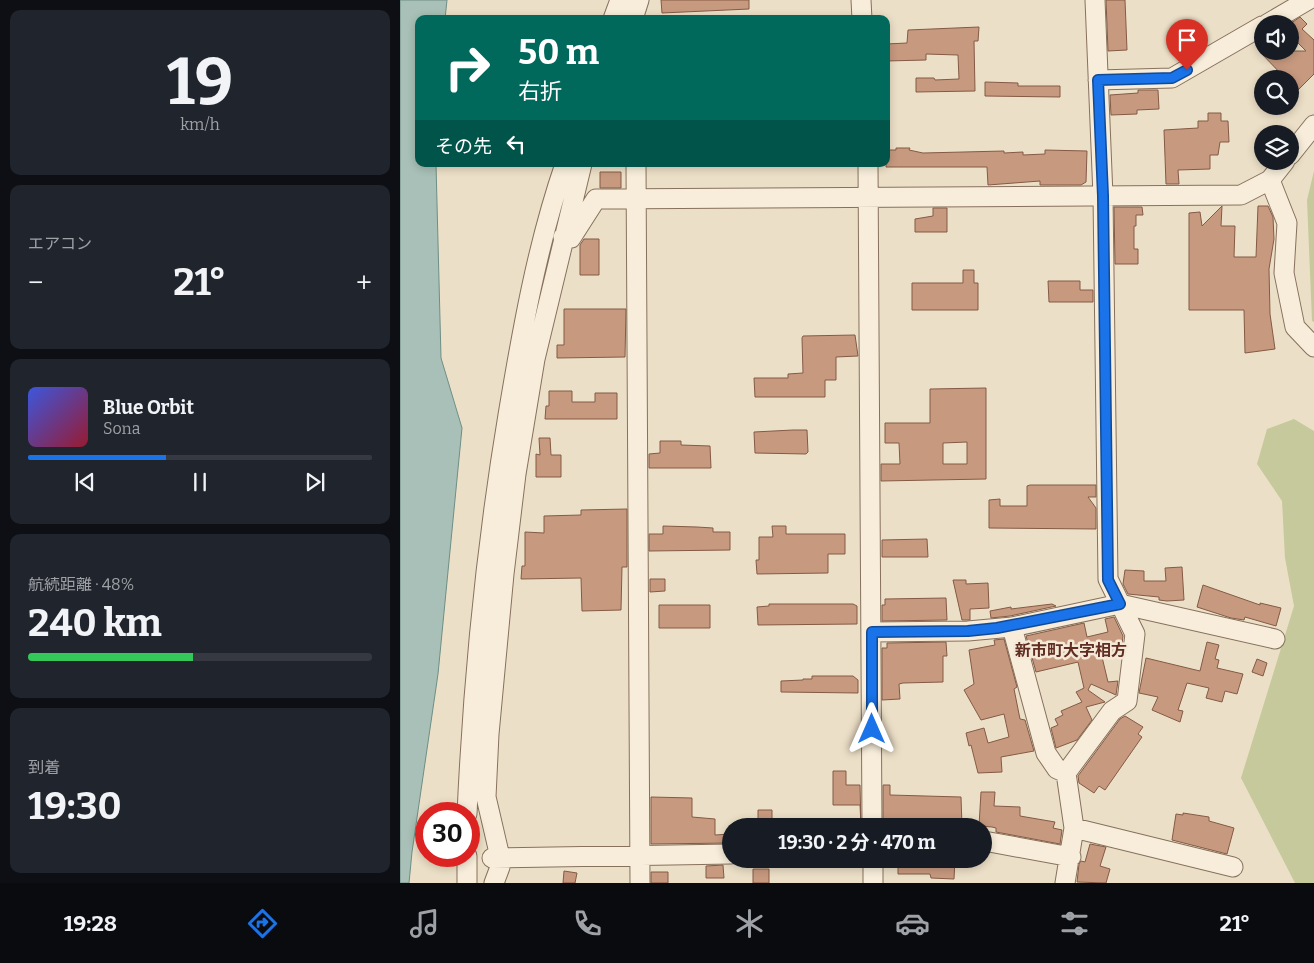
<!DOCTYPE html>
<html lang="ja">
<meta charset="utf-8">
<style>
body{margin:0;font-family:Bitter,"Noto Sans JP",serif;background:#20242c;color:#f1f3f6;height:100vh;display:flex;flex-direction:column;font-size:19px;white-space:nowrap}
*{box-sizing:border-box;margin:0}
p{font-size:16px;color:#9ea1a6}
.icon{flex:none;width:28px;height:28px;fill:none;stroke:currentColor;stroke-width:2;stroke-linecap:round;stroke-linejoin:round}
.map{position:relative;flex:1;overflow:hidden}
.drawer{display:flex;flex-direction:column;gap:10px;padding:10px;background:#0d0f14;width:400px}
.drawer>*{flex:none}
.top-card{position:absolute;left:15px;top:15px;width:475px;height:152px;border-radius:10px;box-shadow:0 2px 8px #0003;background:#00695c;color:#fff;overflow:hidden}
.controls{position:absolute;left:854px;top:15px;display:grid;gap:10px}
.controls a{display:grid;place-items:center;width:45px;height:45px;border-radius:50%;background:#171b24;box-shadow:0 2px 8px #0003;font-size:25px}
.speed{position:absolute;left:15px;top:802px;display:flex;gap:10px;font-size:25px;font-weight:700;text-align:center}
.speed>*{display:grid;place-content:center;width:65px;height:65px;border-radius:50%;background:#171b24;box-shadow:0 2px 8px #0003;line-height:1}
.speed .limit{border:8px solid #d22;background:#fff;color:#111}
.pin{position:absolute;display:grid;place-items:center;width:42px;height:42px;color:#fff;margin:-51px -21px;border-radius:50% 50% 50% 0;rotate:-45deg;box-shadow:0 0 5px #0007}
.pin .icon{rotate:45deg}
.me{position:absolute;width:55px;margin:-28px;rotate:0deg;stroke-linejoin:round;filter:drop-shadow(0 0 4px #0008)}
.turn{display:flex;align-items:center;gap:18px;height:105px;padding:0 20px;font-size:22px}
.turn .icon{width:65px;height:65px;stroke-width:2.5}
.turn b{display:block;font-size:35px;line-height:42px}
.then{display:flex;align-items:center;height:48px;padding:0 20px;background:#0003;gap:10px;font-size:19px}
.big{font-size:38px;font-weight:700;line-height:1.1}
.drawer .widget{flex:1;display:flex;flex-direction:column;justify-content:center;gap:8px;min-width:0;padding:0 18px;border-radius:10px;background:#20242c}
.drawer .dial{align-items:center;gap:0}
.dial b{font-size:65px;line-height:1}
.song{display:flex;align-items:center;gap:15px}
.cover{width:60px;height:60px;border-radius:8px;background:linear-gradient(135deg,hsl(230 70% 55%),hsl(350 70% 35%))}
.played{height:5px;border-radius:2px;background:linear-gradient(90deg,#1a73e8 40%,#363941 40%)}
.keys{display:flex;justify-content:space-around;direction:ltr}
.heat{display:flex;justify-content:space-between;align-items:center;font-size:28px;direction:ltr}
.charge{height:8px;border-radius:4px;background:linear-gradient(90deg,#34c759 48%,#363941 0)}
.trip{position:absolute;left:322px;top:818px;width:270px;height:50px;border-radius:25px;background:#171b24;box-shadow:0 2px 8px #0003;font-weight:700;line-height:50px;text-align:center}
.tab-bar{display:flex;height:80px;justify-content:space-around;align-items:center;background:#090b0e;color:#9ea1a6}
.tab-bar .icon{width:35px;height:35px}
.tab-bar .current{color:#1a73e8}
.tab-bar b{font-size:22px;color:#f1f3f6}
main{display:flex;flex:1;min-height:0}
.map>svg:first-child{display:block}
</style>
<main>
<section class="drawer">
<div class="widget dial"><b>19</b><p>km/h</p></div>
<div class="widget"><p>エアコン</p>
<div class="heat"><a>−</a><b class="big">21°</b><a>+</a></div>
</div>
<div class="widget">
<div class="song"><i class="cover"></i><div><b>Blue Orbit</b><p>Sona</p></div></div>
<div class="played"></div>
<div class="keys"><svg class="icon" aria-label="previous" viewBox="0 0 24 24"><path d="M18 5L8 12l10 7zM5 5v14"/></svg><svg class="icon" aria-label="pause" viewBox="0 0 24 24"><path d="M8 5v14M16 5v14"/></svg><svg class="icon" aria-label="next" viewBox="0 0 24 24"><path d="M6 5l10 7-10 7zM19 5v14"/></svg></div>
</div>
<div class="widget"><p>航続距離 · 48%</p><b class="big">240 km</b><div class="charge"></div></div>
<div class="widget"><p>到着</p><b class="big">19:30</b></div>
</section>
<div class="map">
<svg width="914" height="883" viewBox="0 0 914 883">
<rect width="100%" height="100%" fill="#ecdfc7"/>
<path fill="#c6c99b" d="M914 171V322L912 321 907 200Z
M894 419 914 431V883H895L841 778 894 606 885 558 882 501 857 464 867 429Z"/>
<path fill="#a8c0b7" stroke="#6f8e84" d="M0 0H47L45 19H19V164H36L41 358 62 428 38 674 12 852 9 883H0Z"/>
<path fill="#c79a7f" stroke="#845a45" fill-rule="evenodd" d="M261 0H349V9L262 13Z
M706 0H725L727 50 708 51Z
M900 17 907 24 902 29 914 40V74L898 90 890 82V79H886L859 51H906L893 38 890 41V24Z
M579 27 578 41H574L575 91 516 92V78H534L535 80 559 79 558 55 526 54V60L486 61V44L507 43 508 30Z
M585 82 618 83V86H660V97L585 96Z
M738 90H758L759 109 737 110V114L711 115 710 95 738 93Z
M808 113H821V121H828L829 142H820L818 155H810V169L778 170 779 184H766L764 130 798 128V121H808Z
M496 148H510L509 150 523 153 604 151V153L623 152V155L645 154V150L687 151 686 182 681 185H640V181L588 185 587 167H486V150H496Z
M200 172H221V188H200Z
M822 206 821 226H835L834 257H856L858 206H868L873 217 874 239 869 269 870 314 875 349 845 353 844 310H789V213L800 212 802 226Z
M714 207H742L743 215H736V226H734V249H738V264H715Z
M533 208H547V232H515V219L533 216Z
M184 239H199V275H180V245Z
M563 270H574V283H578V310H512V283H563Z
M648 281H680V290H693V302H649Z
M164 309H226L225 357 157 358V345H164Z
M455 335 458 356 436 357V380H425V397H355L354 378H388V374L403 373 402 338 403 336Z
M586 388V479L481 481V464H500L499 443H485V423H530V389ZM567 442V464H543V443Z
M149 391H172V402H195V393H217V419H145L146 406H149Z
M393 430H407L408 452 406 454 355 453 354 432Z
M139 438H150L151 455H161V477H136V454L140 455Z
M260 441H281V445L310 446 311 468H249V454L260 453Z
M630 485H696V497H688L696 508V529L589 528V500L600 499V506H627V486Z
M227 509V567H222L221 610 182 611 181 578 121 579 122 566H125V532L144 533V516L181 515V510Z
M263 526 297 527 313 528V532H330V550L249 551V534H263Z
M372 526H386V534H445V554H428V573L357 574 356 560H359V537H373Z
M527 539 528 557H482V540Z
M782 567 784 600 767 601 759 600V597L728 594 723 584 725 570 744 571V581H766L765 568Z
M250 579H265V591L250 592Z
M553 580H566V584L588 583 589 608 570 609V620H562Z
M803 585 860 605V603L881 608 876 626 845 617 844 620 831 618 797 607Z
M546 598 547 620 482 621V605H485V599Z
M369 604H453L457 606V624L358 625 357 607 369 606Z
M652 604 656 606 610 616 591 618 590 611 611 607V609Z
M259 605H310V628H259Z
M714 617 723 636 721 653 702 657 708 682 718 681 716 695 691 684 688 690 705 702 686 707 692 720 677 740 656 748 651 728 658 725 655 719 663 715 661 711 682 702 676 692 684 688 678 662 636 672 626 636 684 623 687 637 708 632 705 619Z
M604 639 617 687 614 689 620 719 625 720 634 751 601 757 602 772 578 773 571 745 569 746 566 733 584 728 588 743 609 737 604 714 581 720 564 690 574 684 569 650 595 645 594 640Z
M546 642 547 656H543V682L503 683 499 684 500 699 482 700V648H487V643Z
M807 642 819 645 815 659 819 660 817 668 843 674 837 694 825 691 822 702 806 698 809 688 787 683 778 710 783 711 780 722 752 710 758 697 739 693 746 658 800 671Z
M857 659 867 663 863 676 852 672Z
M412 676H453L458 680V693L381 692V681L403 680V679H412Z
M725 716 743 727 738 734 742 737 705 790 699 786 694 793 679 783 678 776 720 719Z
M433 771H446V785H460L461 826 460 805H433Z
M483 785H490V795L561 797 562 826H483Z
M581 792H595L594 806 620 807V816L655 822 653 828 662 830 660 844 596 832V828L592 827 579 826Z
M251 797 292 798V817L315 819V835L331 834V843L251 844Z
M358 810H372V826H358Z
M783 813 809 817V821L834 828 827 854 772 840 776 814 783 815Z
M690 844 706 847 700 866 710 869 706 883 677 882 679 864 681 861 685 862Z
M498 859H555L554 879 531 878 530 874H498Z
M323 865 324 878H306V866Z
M353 869H369V883H353Z
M164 871 177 873 175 883H163Z
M251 872H268V883H251Z"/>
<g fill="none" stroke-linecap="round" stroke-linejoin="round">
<g stroke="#86715d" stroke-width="21">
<path id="minor" d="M461 0 462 19
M213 19 220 0
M233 19 239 0
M867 24 908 0
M698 80 772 78 862 26
M890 155 914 125
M236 164 240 883
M468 164 472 826
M870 180 887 223 884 273 895 327 914 347
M163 237 171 238 196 199 841 195 870 180 885 161
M612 627 646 753 657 769 666 773
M472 632 568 631 612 627 720 604 875 639
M67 814C73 680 86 547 108 415 122 331 137 245 165 164
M674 828 833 867
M584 841 671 857
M92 858 331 854
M473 859V883
M67 883V856
M94 883 100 867V857L86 797 89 734 104 574 116 474 135 359 182 164
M665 883 674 828 666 773 712 711 727 701 735 634 708 579 703 196 695 0"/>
</g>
<use href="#minor" stroke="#f7edda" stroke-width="19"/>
</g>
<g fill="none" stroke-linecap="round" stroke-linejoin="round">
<g stroke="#114b97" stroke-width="12">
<path id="route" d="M472 729V632L568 631 597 628 720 604 708 580 703 196 698 80 772 78 787 70"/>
</g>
<use href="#route" stroke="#1a73e8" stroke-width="9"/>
</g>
<g text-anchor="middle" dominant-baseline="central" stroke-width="5" stroke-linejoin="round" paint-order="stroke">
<g font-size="16" font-weight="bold" fill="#612c22" stroke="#f3e9d6">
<text x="671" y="650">新市町大字相方</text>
</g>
</g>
</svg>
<div class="controls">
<a><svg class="icon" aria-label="sound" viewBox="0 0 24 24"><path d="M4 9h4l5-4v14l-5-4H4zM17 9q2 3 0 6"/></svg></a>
<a><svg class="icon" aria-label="search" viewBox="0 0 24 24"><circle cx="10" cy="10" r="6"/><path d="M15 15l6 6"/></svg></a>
<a><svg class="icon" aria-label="layers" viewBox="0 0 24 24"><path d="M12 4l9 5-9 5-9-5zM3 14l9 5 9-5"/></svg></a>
</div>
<div class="speed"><div class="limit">30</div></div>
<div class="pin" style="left:787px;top:70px;background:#d93025"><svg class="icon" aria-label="arrive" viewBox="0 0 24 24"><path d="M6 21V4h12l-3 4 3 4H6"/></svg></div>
<svg class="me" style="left:472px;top:729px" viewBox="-20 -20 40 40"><path d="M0-17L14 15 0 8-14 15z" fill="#1a73e8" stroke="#fff" stroke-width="4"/></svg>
<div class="trip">19:30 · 2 分 · 470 m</div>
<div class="top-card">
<div class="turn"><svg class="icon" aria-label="right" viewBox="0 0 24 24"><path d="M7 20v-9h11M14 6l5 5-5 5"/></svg><div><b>50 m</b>右折</div></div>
<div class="then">その先<svg class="icon" aria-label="left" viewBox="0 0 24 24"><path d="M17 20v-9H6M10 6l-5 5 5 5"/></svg></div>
</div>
</div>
</main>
<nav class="tab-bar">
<b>19:28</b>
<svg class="icon current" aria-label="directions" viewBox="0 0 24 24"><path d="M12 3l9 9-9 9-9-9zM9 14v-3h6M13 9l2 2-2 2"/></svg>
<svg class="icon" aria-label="music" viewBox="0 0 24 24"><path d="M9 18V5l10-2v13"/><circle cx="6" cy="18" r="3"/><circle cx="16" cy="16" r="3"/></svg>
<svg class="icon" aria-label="phone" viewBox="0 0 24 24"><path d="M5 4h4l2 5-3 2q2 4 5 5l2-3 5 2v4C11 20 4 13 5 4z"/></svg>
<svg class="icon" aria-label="climate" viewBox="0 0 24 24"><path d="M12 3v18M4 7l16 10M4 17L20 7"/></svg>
<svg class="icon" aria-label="car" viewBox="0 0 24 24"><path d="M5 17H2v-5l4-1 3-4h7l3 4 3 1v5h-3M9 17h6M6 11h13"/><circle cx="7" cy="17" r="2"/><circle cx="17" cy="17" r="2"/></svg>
<svg class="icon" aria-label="filters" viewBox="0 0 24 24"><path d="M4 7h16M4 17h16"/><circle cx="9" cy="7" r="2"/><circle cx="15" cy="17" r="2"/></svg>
<b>21°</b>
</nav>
